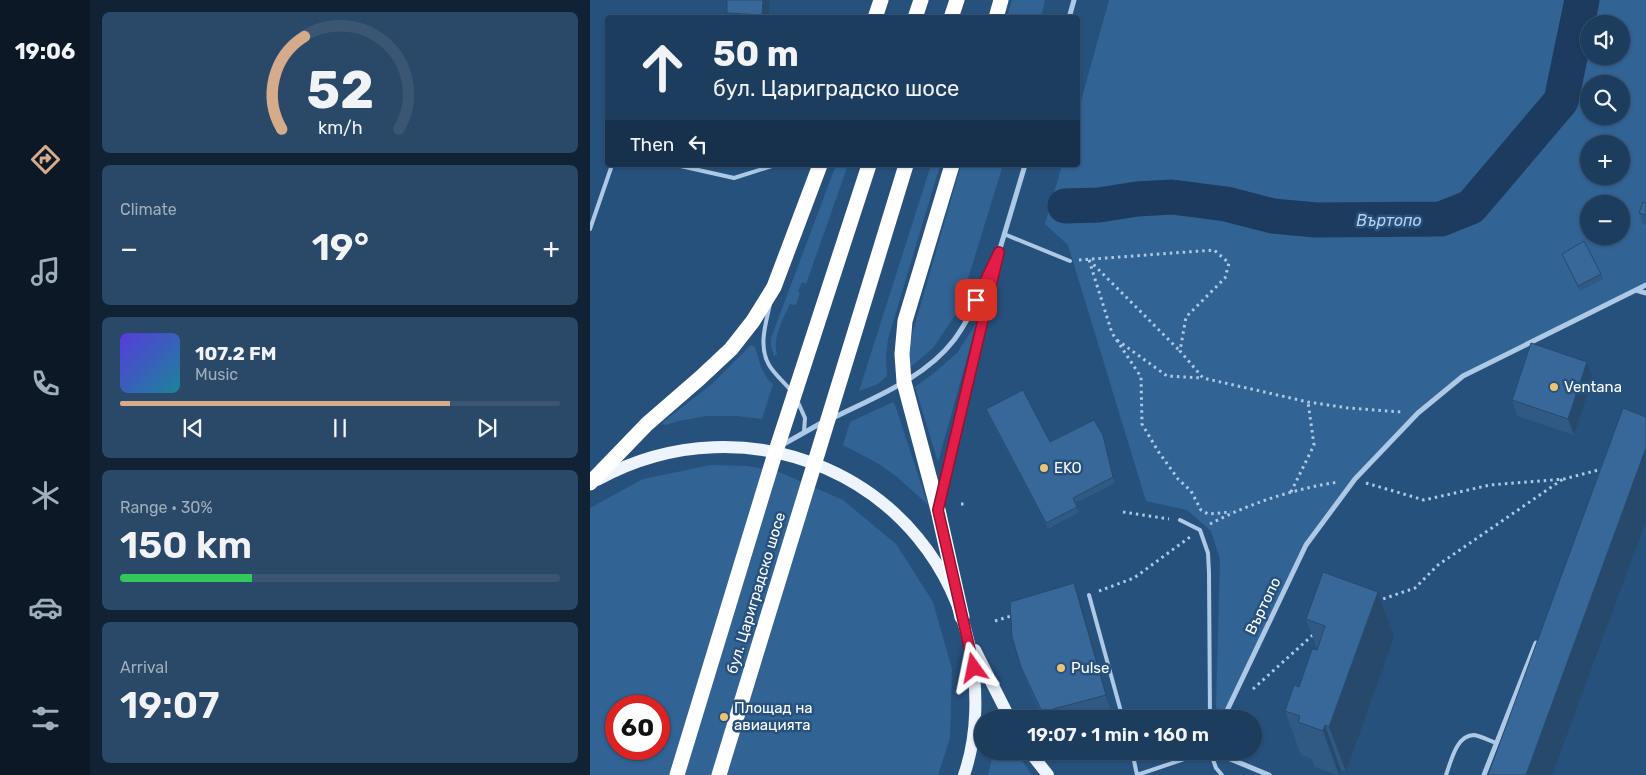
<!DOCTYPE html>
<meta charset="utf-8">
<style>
body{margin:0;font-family:Rubik,sans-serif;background:#2a4867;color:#f1f3f6;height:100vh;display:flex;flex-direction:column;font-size:19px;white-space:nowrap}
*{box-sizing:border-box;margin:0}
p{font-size:16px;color:#a0aebc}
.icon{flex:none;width:28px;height:28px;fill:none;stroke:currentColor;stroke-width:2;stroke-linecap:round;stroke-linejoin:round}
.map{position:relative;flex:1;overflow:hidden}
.panel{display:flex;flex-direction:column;gap:12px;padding:12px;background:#102234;width:500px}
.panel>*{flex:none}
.top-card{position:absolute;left:15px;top:15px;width:475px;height:152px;border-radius:5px;box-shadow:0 1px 4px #0004,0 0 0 1px #3b5673;background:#1d3d5e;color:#f1f3f6;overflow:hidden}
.buttons{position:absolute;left:990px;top:15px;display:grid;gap:10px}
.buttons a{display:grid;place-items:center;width:50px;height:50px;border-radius:50%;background:#1d3d5e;box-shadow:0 1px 4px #0004,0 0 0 1px #3b5673;font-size:25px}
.speed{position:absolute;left:15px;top:695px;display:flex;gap:10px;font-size:25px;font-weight:700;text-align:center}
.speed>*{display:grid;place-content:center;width:65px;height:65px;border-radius:50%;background:#1d3d5e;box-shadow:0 1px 4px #0004,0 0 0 1px #3b5673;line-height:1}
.speed .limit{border:8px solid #d22;background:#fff;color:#111}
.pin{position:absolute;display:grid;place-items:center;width:42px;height:42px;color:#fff;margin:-21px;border-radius:10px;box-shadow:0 2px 8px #0006}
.me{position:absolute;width:55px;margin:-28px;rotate:348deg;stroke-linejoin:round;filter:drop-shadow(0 0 4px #0008)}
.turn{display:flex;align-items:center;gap:18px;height:105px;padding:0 25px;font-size:22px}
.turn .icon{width:65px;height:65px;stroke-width:2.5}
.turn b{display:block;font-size:35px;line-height:42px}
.then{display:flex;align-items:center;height:48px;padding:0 25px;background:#0003;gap:10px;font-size:19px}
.big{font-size:38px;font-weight:600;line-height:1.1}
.panel .widget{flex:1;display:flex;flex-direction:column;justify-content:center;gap:8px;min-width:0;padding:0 18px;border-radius:8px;background:#2a4867}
.panel .dial{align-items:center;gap:0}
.dial svg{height:130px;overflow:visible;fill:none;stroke:#3b5673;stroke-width:7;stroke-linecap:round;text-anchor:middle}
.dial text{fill:#f1f3f6;stroke:none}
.song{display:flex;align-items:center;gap:15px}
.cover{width:60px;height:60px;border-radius:8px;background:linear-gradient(135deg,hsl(250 70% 55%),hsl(190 70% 35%))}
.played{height:5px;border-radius:2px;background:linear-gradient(90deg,#d6ab8b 75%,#3b5673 75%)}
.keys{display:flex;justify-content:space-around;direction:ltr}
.heat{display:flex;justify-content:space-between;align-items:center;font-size:28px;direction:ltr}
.charge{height:8px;border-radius:4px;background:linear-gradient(90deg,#34c759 30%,#3b5673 0)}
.trip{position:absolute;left:384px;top:710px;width:288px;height:50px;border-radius:25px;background:#1d3d5e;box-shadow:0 1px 4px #0004,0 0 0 1px #3b5673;font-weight:600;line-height:50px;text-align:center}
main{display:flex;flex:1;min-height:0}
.dock{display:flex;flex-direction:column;width:90px;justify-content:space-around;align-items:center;background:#0c1826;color:#a0aebc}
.dock .icon{width:35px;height:35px}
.dock .current{color:#d6ab8b}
.dock b{font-size:22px;color:#f1f3f6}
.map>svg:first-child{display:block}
</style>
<main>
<nav class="dock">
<b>19:06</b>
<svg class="icon current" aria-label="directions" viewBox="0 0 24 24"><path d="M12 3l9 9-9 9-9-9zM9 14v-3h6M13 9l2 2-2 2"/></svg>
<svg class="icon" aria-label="music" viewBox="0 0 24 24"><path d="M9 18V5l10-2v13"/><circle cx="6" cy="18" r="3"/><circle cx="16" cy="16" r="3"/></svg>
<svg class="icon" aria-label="phone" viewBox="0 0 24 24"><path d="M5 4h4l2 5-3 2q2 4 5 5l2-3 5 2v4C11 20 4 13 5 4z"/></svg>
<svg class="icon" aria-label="climate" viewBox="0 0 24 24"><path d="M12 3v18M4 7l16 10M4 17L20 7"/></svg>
<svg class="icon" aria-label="car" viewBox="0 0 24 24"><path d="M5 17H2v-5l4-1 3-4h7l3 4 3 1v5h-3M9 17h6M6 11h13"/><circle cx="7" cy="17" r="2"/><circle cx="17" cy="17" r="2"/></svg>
<svg class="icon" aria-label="filters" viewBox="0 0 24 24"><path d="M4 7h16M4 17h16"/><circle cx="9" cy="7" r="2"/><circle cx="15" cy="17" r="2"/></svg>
</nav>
<section class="panel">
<div class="widget dial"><svg viewBox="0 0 100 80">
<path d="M14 69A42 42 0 1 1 86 69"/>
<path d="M14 69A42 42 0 0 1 28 12" stroke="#d6ab8b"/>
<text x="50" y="56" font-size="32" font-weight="700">52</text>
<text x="50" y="72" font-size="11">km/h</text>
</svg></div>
<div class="widget"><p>Climate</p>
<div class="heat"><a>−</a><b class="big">19°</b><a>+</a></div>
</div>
<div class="widget">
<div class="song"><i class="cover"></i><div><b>107.2 FM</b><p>Music</p></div></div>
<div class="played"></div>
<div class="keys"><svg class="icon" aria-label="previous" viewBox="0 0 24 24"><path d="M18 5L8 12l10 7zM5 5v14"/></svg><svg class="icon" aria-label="pause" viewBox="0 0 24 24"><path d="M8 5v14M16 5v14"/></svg><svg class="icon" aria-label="next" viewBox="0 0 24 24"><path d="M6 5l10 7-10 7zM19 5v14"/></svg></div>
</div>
<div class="widget"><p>Range · 30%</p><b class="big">150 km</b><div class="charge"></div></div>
<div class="widget"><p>Arrival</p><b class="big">19:07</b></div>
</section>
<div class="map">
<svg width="1056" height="775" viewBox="0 0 1056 775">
<rect width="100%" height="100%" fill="#27517d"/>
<path fill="#326395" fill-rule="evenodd" d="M422 0H455L451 17H417Z
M519 0H1056V285L873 376 828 413 765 479 716 545 636 712 626 708 630 559 621 531 597 510 556 501 478 245 455 224 472 165H488V112ZM999 24H1031V56H999ZM999 84H1031V116H999ZM999 144H1031V176H999ZM999 204H1031V236H999Z
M246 165H258L216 284 212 282 208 292 210 293 206 305 200 304C193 319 182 338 187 354L184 356 181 346V338Z
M341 165H350L298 339 296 357 297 376 288 384 269 391Z
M371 165H413L368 311 343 348 323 365 320 366 318 349 323 331Z
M387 322 348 462 325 387 344 373 367 353Z
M161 345 165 347 171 367 178 380 183 384 172 419 147 416H116L88 421 76 425 73 424V422L122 384Z
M303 402 305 405 338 505 306 476 289 464 253 445 260 422Z
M121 465 158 466 189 472 253 500 306 544 343 602 362 669 360 738 348 775H0V508L53 479ZM26 706H69V749H26Z
M404 751H425L442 775H398Z"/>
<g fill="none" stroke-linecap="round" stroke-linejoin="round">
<path stroke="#1c3b5e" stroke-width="35" d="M475 206 509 205 547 199 582 197 636 204 683 216 726 220 851 219 881 207 971 101 992 0"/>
<path stroke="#adc9e5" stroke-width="3" stroke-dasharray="2.5 4" stroke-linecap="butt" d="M489 260 624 250 639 263 635 278 596 317 590 351 613 378 718 402 758 408 812 412
M499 260 522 333 551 377 552 424 568 451 588 479 601 491 611 510 618 514 641 512
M499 260 590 351
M527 340 577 376 612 378
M776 483 834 500 900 485 974 479 1012 469
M701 492 724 445 718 402
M371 504H375
M533 512 579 519
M620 524C660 503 704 489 748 482
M509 591 544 578 600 537
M787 601 825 588 848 565 973 479
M405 621 424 615
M663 689 725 633"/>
<path stroke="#adc9e5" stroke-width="4" d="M86 165 144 178 185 165
M0 229 22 165
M414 234 480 261
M180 304C176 323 168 346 179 365 185 375 195 383 202 392
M207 400 215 418 214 432
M590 520 610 530 618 553 619 573 620 719
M499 595 533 719
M542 751 547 775
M620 751 626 768 632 775
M547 775 618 751
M856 775C861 762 866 735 884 735 891 736 900 741 907 743"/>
<path stroke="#adc9e5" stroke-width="5" d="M479 18 484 0
M1046 290 1056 293
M243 418C285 397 335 378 364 340 382 316 392 287 405 261
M192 445 233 422
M350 500 409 252 435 165
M633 719 716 545 765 479 828 413 873 376 1056 285
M621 751 679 775
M894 775 946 643"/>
<path stroke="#edf4fd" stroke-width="12" d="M7 480C157 397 345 477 380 648 388 689 388 735 374 775
M385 650 420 719
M439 751 458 775"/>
<path stroke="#fff" stroke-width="15" d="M285 18 291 0
M325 18 331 0
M361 18 367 0
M406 18 411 0
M362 165 315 321 312 354 314 382 348 510 372 617
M0 483 57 424 110 378 141 349 163 321 184 287 230 165"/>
<path stroke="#fff" stroke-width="15" d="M87 775 183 460 279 165
M129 775 316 165"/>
</g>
<path fill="#305984" d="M180 0 179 18H138L137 13Z
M1056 203V225L1053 224 1049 213Z
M972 254 1011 274 1013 279 990 291 974 259Z
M997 362 1003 378 984 435 927 416 922 400Z
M396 409 460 442 515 441 525 483 485 503 489 512 458 529 398 415Z
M788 592 804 637 756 772 751 770 749 775H747L725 767 722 759 711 755 695 711 709 687 727 649 716 619Z
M490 599 521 711 492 719H453L437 683 431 667Z"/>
<path fill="#27496c" d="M173 0H180L179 18H173L172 15Z
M997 362 1003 378 984 435 978 419Z
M513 435 515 441 525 483 523 477Z
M1056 448V521L962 775H936Z
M484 583 490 599 521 711 516 695Z
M788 592 804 637 756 772 739 727Z
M735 725 751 770 749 775 733 731Z"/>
<path fill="#38689a" stroke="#27496c" d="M137 0H173L172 15 137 13Z
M1053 202 1056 203V215L1049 213Z
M994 241 1011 274 988 286 972 254Z
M941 343 997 362 978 419 922 400Z
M433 390 460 442 504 420 513 435 523 477 483 498 487 507 456 523 396 409Z
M1033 408 1056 417V448L936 775H898Z
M733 572 788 592 739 727 735 725 733 731 708 722 710 716 695 711 704 685 709 687 722 649 727 650 735 626 716 619Z
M484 583 516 695 452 712 431 667 422 637 420 602Z"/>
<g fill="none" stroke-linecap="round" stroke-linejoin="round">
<g stroke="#92132f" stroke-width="12">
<path id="route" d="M384 668 348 510 409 252 386 300"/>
</g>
<use href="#route" stroke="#e11d48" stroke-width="9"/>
</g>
<g fill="#ecc474" stroke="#27517d" stroke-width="2">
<circle cx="964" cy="387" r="5"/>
<circle cx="454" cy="468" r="5"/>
<circle cx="471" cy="668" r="5"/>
<circle cx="134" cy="717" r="5"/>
</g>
<g text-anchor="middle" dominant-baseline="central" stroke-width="5" stroke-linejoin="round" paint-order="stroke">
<g font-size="15" fill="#fff" stroke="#27517d" text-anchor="start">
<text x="974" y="387">Ventana</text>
<text x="464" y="468">EKO</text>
<text x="481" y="668">Pulse</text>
<text x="144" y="708">Площад на<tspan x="144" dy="17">авиацията</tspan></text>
</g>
<g font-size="15" fill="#fff" stroke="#27517d">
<text transform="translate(166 593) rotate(-73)">бул. Цариградско шосе</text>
<text transform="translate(673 606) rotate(-64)">Въртопо</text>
</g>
<g font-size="16" font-style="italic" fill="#b9d2ec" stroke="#27517d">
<text x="799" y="220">Въртопо</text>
</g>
</g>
</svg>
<div class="buttons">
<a><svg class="icon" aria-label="sound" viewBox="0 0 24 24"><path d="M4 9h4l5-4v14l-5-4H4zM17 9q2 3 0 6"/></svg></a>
<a><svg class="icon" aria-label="search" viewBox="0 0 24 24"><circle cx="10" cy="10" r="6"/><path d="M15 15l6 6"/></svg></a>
<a>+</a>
<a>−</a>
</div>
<div class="speed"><div class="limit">60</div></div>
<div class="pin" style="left:386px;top:300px;background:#d93025"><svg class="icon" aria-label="arrive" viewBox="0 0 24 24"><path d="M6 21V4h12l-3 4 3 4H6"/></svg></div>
<svg class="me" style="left:384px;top:668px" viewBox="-20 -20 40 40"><path d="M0-17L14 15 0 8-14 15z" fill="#e11d48" stroke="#fff" stroke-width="4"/></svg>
<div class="trip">19:07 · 1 min · 160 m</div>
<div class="top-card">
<div class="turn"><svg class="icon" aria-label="ahead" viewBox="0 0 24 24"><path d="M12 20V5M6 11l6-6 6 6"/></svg><div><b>50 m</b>бул. Цариградско шосе</div></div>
<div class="then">Then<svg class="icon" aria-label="left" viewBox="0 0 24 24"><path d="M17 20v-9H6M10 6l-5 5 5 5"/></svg></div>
</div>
</div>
</main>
